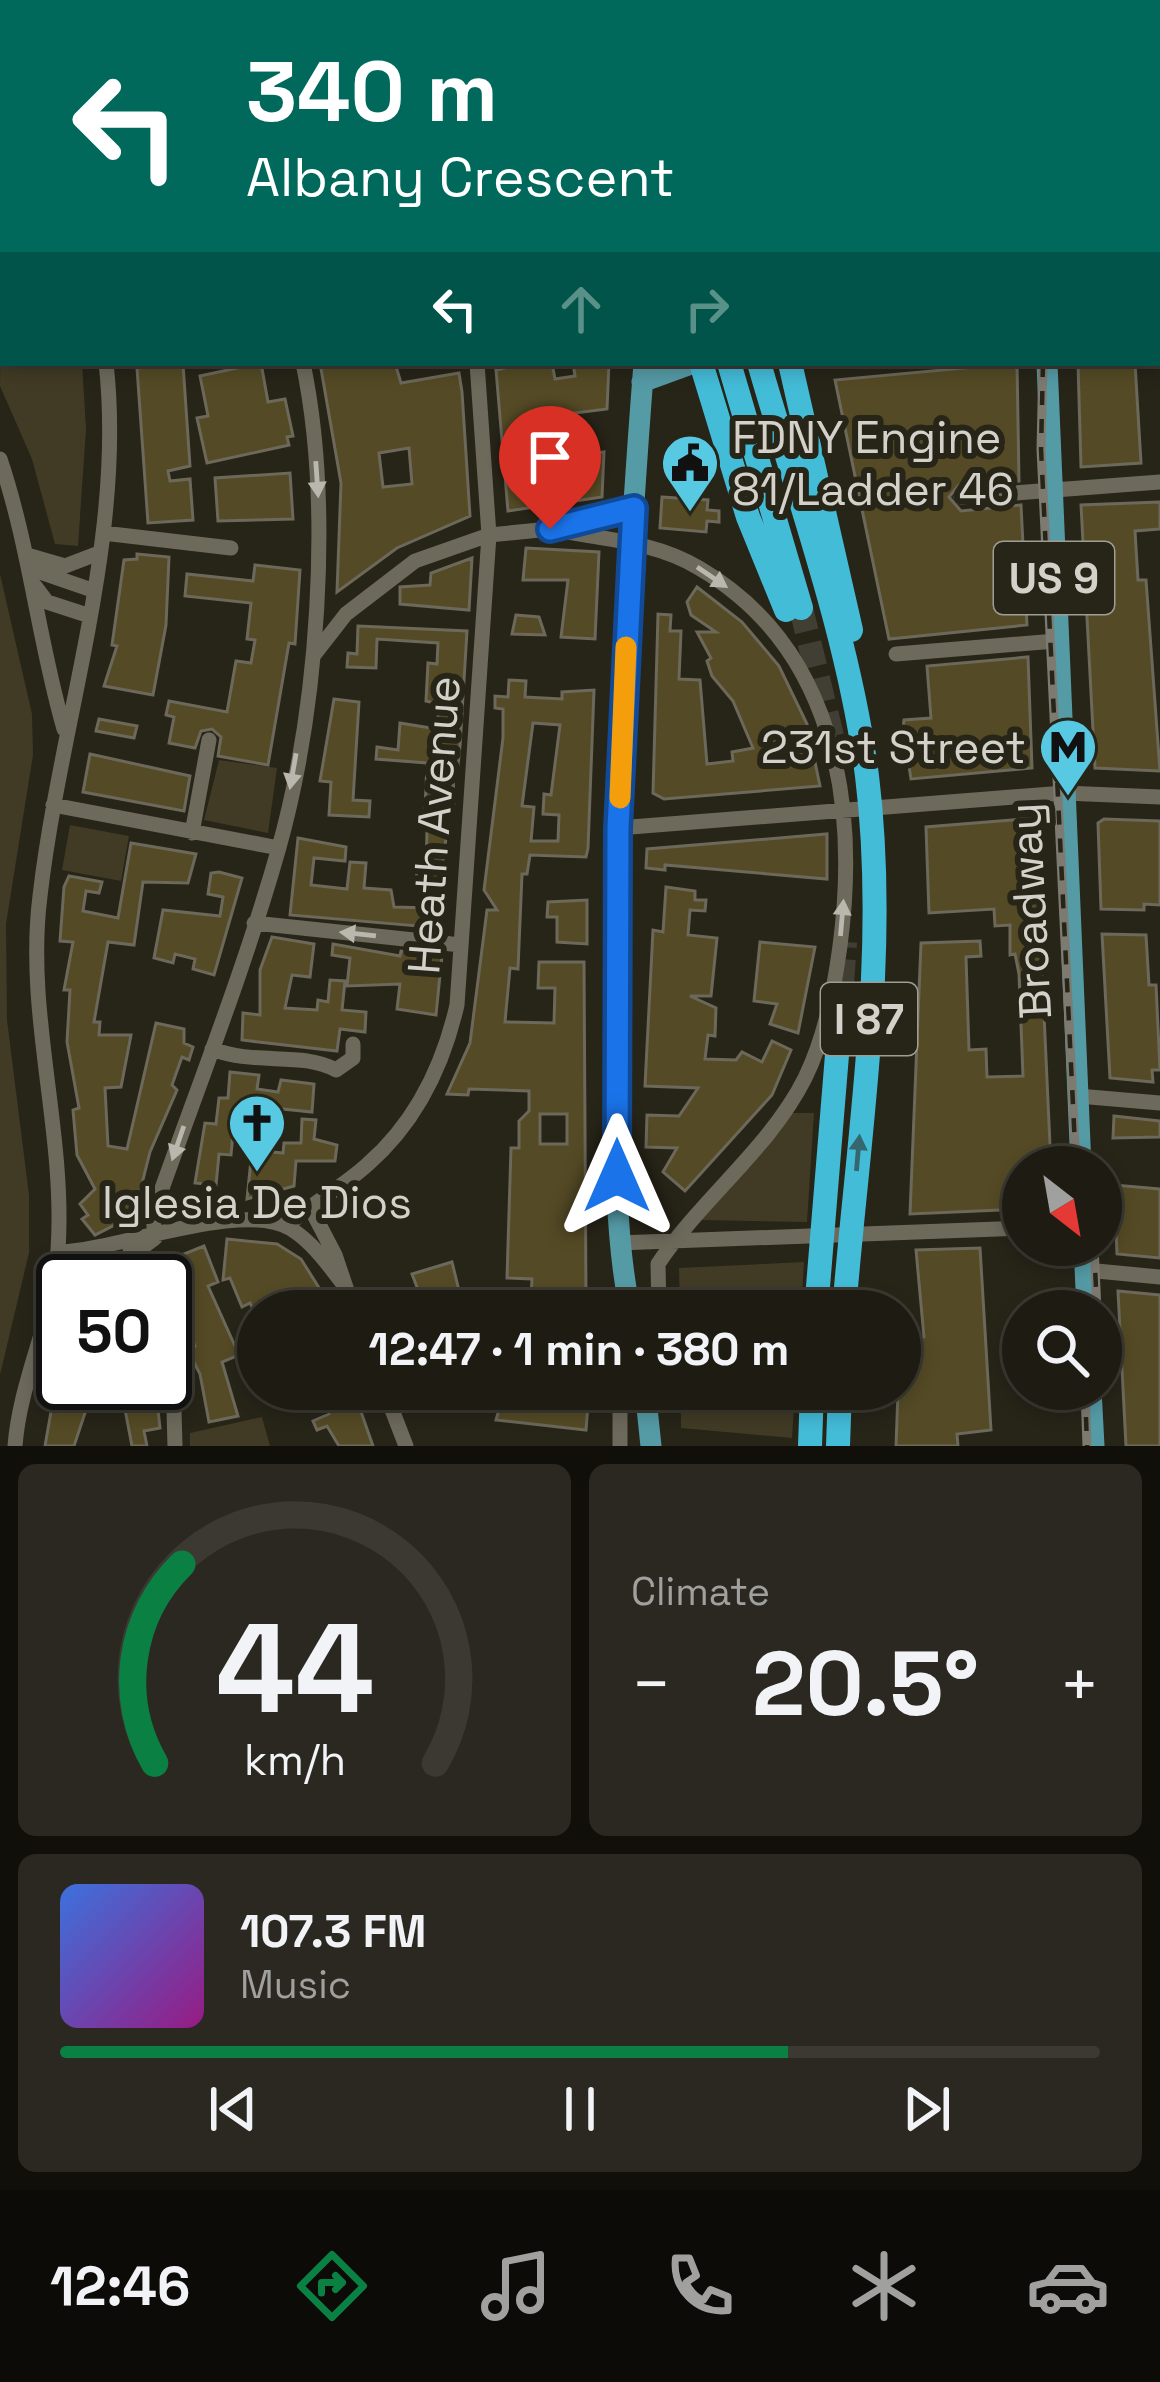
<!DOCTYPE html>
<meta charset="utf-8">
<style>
body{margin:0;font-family:"Space Grotesk",sans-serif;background:#2a2820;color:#f1f3f6;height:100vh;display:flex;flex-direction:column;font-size:45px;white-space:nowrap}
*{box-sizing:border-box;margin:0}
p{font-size:39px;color:#a0a19f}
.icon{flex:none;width:66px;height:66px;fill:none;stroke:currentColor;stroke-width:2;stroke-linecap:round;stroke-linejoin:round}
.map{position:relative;height:1446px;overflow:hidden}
.details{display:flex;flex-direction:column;gap:18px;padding:18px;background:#100f0a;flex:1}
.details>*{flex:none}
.top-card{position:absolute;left:0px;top:0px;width:1161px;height:366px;box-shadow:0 6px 18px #0003,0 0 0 3px #3b3932;background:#00695c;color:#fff;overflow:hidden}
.needle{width:78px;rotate:149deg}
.buttons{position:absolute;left:1002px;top:1146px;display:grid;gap:24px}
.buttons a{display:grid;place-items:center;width:120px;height:120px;border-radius:50%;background:#1d1b12;box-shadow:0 6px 18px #0003,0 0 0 3px #3b3932;font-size:60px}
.speed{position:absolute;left:36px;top:1254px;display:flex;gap:24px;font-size:60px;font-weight:700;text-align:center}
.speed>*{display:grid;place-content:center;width:156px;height:156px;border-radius:50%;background:#1d1b12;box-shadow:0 6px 18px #0003,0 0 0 3px #3b3932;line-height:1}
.speed .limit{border:6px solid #111;border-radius:18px;background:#fff;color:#111}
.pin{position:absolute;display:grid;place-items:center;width:102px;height:102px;color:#fff;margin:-123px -51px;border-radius:50% 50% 50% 0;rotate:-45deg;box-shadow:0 0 12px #0007}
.pin .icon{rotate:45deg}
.me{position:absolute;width:132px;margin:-66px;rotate:0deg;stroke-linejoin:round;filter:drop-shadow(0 0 9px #0008)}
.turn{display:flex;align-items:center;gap:42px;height:252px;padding:0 48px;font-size:54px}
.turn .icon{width:156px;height:156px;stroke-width:2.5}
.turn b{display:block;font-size:84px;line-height:102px}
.lanes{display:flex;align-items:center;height:114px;padding:0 48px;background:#0003;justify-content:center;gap:60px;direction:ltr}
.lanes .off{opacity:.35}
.big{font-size:90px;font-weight:700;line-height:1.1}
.details .widget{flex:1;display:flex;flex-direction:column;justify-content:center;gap:18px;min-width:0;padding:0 42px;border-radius:18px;background:#2a2820}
.details .dial{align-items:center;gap:0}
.dial svg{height:312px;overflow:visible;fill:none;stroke:#3b3932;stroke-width:7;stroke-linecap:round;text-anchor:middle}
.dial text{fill:#f1f3f6;stroke:none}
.song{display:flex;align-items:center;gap:36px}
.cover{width:144px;height:144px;border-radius:18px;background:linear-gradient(135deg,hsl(220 70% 55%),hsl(310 70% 35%))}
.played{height:12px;border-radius:6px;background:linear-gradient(90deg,#0b8043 70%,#3b3932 70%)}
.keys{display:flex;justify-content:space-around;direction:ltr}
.heat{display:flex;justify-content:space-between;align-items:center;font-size:66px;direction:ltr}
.details .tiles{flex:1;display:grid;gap:18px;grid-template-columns:1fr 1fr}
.widget:last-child{grid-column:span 2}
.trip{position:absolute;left:237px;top:1290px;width:684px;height:120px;border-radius:60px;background:#1d1b12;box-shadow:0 6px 18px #0003,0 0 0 3px #3b3932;font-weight:700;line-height:120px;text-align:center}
.menu{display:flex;height:192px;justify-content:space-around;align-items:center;background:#0c0b07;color:#a0a19f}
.menu .icon{width:84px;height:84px}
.menu .current{color:#0b8043}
.menu b{font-size:54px;color:#f1f3f6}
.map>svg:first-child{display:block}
</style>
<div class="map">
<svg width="1160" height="1446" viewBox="0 0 1160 1446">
<rect width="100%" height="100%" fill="#272418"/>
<path fill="#413b25" d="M3 197V363H82L86 429 78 546 55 544 32 459 0 386Z
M0 574 32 714 33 755 6 924 7 1020 29 1195V1253L0 1375Z
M219 760 277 768 268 833 204 820Z
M70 825 129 836 121 881 62 870Z
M791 1113H814L807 1222 700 1220Z
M804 1262 801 1311H680L679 1268Z
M681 1389H795L792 1438 681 1428Z
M262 1417 270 1446H190V1433Z"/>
<path fill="#544a25" stroke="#6c685a" stroke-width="3" fill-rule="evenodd" d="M261 363 268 402 285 399 293 436 287 437 289 445 207 463 197 418 208 416 200 376Z
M320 363H395L401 383 459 373 462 392 470 516 397 548 337 592 341 483ZM409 448 412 484 383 487 379 453Z
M525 363H552L555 379 575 376 573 363H609L607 409 543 417 547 449 594 437 596 453 604 452 602 497 508 511 496 370Z
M1017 363 1019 481 959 485 949 497 961 511 1021 505 1027 625 889 639 835 380Z
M1078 363H1135L1141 463 1081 467Z
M183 364 190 466 168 471 170 481 190 479 193 520 148 523 137 368Z
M290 473 293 519 218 521 215 478Z
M662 497 708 500 707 510 719 511V522L707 521 706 532 660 528Z
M1160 502V529L1135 531 1138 580H1146L1160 771 1095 768 1081 505Z
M526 548 599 552 595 639 561 637 568 580H523Z
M137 554 169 557 166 625 153 695 104 686 117 646 112 645 124 560 137 559Z
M472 558 469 610 400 604V587L430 585 431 573Z
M255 565 300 570 295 644 289 643 268 765 218 756 221 737 212 729 201 731 195 748 169 743 174 717 166 715 169 701 227 712 236 661 251 663 255 640 247 639 251 603 185 596 187 574 253 581Z
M697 587 742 622 779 666 807 724 820 786 664 799 653 793 658 614 671 615 670 631H681L679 679 700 680 707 764 733 761 732 752 753 748 733 701 712 676 707 661 711 658 697 632H716L691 615 687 602Z
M516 615 539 617 545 635 512 634Z
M358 626 467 631 460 746 458 765 453 764 454 811 425 809 427 763 376 759 377 747 398 750 400 723 437 729 439 704 426 701 428 663 437 664 438 643 377 639 376 668 347 667 348 653 357 654Z
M1028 657 1032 768 911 779 903 728 904 720 931 718 927 666Z
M509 680 526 681 525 697 562 699V692L594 690 588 848 586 857 530 855 527 874H522L518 969 510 968 505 1022 554 1023 555 988H538L539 962H584L586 1298 531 1296 532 1279 507 1278 511 1148H519V1121L529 1111V1091L469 1089 468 1095 447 1094 470 1043 487 910H497L484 890 503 738V709L495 708V696L508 697ZM533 723 560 725 551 795 544 794 543 814 559 815 558 841H531L534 807 522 806ZM540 1114H567V1144H540Z
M334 699 359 702 353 800 370 801 369 817 329 815 331 782 320 781Z
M99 719 137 726 134 738 96 731Z
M90 754 190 776 184 811 83 792Z
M1035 818 1051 1167H1023V1209L910 1214 921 943 980 941 981 956 966 957 969 1050 986 1049 987 1077 1023 1076 1019 974 1015 954 1010 955V925L995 926 994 909 929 913 926 827Z
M1104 819 1160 821V905L1144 904V910L1101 909 1098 823Z
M427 830 447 831 440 884 416 882 417 870H426Z
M827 834V879L665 865V870L646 868 647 849Z
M298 838 346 847 345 861 314 858 311 885 347 889 350 862 366 863 364 888 391 890 394 907 431 908 429 927 290 915Z
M131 843 196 854 188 883 143 882 134 945 108 942 94 1022H100L99 1035H131L121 1087 105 1088 108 1146 127 1149 156 1023 184 1029V1043L193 1047 189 1060 182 1057 172 1085 177 1090 150 1152 134 1215 95 1235 82 1219 88 1215 80 1204 95 1189 77 1155 73 1110 79 1108 67 1042 70 990H64L73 942 60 941 64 887 69 876 102 882 99 893 86 891 83 911 118 918Z
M219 872 242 878 214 975 193 969 195 959 175 954 173 963 154 958 163 910 220 916 223 897 208 894 211 873Z
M666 887 695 891V900H706L705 911 690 910 688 935 717 938 711 996H690L716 1008 715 1036 708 1035 705 1059 736 1060 742 1052 762 1062 772 1041 791 1050 772 1095 685 1191 663 1172 677 1148 646 1147 647 1115 679 1116 698 1088 645 1086 653 930 663 932Z
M587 900V944L557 942V917H547L548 902Z
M1102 934 1146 935 1149 985H1156L1160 1070H1152L1153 1082 1110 1078Z
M272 937 314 944 310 977 292 975 285 1008 317 1010 318 1000 328 1002 330 980 345 981 342 1010 366 1012 365 1032 340 1029 337 1051 242 1040 243 1013 260 1015V970Z
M760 942 815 947 798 1033 770 1024 777 1004 754 1001Z
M333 944 400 956 401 951 442 955 436 1015 397 1009 400 984 347 986 350 958 332 955Z
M230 1072 259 1075 257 1089 278 1092 281 1080 314 1084 312 1112 282 1109 280 1130 270 1128 272 1112H235L231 1155 219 1154 216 1185 195 1183 205 1123 216 1124 219 1098H228Z
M1114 1116 1160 1121V1137L1113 1138Z
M302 1119 316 1120 314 1139 337 1145 335 1161H296L294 1186 247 1199 252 1150 283 1153 284 1143H301Z
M1114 1185 1160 1189V1258L1117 1254Z
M227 1239 277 1244 301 1259 326 1299 289 1311H254L250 1303 242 1307 230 1278 223 1280Z
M204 1246 218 1282 208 1286 239 1355 222 1362 238 1416 209 1422 200 1374 187 1349 195 1346 176 1295 168 1298 158 1273 159 1264Z
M980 1248 991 1430 957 1434 958 1446H896L900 1339 924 1337 916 1250Z
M452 1262 464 1311H426L412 1274Z
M1118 1291 1160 1295V1446H1126Z
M56 1383H87L79 1399 89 1401 74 1446H45Z
M127 1383H155L160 1428 144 1431 147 1446H132L123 1399 130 1397Z
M320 1389H353L373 1446H339L327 1426 317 1430 313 1421 329 1414Z
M505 1389 589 1392 586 1430 496 1420Z"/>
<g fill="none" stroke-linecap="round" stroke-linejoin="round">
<path stroke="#413e33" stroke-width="24" stroke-dasharray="24 12" stroke-linecap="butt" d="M801 608 833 740
M837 1055 845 942"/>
<path stroke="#6d6a5c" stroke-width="15" d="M10 0V3
M198 0 199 3
M381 0 382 3
M862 0 864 3
M444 3 462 0
M0 459C30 548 38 639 64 729
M961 497 1160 482
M550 529C601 539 654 541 699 568 834 647 859 802 840 946 834 990 825 1037 805 1078 770 1148 701 1199 658 1264L659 1311
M103 533 231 548
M27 555 65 566 99 553
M31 569 92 590
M35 586 47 602 87 615
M896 654 1056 641
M314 655 346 614 415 561 489 535 550 529 634 508
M53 805 279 848
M618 828 1064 793 1160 797
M192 833 209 740
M254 923 461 945
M212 1049C256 1066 301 1051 336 1070L353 1058V1044
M1078 1096 1160 1103
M310 1207 335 1255 354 1311
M287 1226C312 1203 343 1187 368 1164 416 1122 443 1066 457 1005L489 535 477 363
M155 1238 153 1214C195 1094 243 974 278 851 318 710 333 507 303 363
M618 1243 1023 1228
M58 1252C117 1251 243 1199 291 1229 312 1242 328 1264 343 1284
M130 1252 139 1281
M1086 1270 1160 1277
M55 1276 115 1268 155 1238
M41 1343 63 1321
M165 1348 173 1375 175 1446
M384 1389 406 1446
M620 1389V1446
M15 1446C20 1379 54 1318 58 1250 66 1131 25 1015 40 896 60 722 126 538 106 363"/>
<path stroke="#549ba6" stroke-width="21" d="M565 0 566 3
M1157 3 1158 0
M1158 54 1160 50
M1158 115 1160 111
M1158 250 1160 251
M1047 363 1081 1167
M642 382 694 363
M1084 1245 1087 1311
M630 1311C611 1215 617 1117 617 1020 615 801 627 581 644 363
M645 1389 651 1446
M1091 1389 1094 1446"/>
<path stroke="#43bcd8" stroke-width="24" d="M633 0 634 3
M655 0V3
M684 0V3
M703 0V3
M701 363 748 517 786 610
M729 363 801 608
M759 363C798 499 849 636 867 776 889 953 858 1135 844 1311
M790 363 851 630
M816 1311 837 1055
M810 1446 812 1389
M838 1446 840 1389"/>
<g stroke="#7d7b71" stroke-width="9">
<path id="rail" d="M1158 32 1160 27
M1158 70 1160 65
M1043 363 1041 449 1076 1167
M1094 1245 1097 1311
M1085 1389 1087 1446"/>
</g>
<use href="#rail" stroke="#272418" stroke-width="4.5" stroke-dasharray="14" stroke-linecap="butt"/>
</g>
<defs><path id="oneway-solid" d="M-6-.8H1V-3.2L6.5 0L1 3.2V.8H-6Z" transform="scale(3)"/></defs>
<g fill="#bab7ae">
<use href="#oneway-solid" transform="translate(317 479) rotate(86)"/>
<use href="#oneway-solid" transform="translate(712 577) rotate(34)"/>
<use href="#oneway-solid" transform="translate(293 771) rotate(100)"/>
<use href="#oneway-solid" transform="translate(842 918) rotate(-85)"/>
<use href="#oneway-solid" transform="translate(358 934) rotate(-174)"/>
<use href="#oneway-solid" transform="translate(178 1143) rotate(109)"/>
</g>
<use fill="#34686e" href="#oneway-solid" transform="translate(858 1153) rotate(-85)"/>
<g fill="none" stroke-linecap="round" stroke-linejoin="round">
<g stroke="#114b97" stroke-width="30">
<path id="route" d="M550 529 634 508 618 828 617 1176"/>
</g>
<use href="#route" stroke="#1a73e8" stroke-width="21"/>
<path stroke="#f59e0b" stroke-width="21" d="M620 798 626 647"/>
</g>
<defs>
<g id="civic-pin" transform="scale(3)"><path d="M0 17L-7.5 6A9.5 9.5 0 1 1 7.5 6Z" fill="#58c9e3" stroke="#272418"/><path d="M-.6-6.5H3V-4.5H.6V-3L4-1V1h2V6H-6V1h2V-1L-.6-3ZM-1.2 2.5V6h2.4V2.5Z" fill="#111"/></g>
<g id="metro-pin" transform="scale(3)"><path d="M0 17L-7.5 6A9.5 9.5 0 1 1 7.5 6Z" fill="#58c9e3" stroke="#272418"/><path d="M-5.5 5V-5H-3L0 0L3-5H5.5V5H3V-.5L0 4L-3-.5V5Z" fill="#111"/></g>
<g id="church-pin" transform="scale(3)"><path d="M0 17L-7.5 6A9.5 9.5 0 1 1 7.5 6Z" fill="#58c9e3" stroke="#272418"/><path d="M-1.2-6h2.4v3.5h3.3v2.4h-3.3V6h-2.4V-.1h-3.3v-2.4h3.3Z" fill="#111"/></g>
</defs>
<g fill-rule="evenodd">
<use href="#civic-pin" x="690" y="463"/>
<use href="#metro-pin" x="1068" y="747"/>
<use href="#church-pin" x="257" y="1123"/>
</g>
<g text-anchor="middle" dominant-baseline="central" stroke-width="12" stroke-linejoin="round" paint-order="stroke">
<g fill="#272418" stroke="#9f9d94" stroke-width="3">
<rect x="994" y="542" width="120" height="72" rx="9"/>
<rect x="821" y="983" width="96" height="72" rx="9"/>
</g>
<g font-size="42" font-weight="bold" fill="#d3d1c9">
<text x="1054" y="578">US 9</text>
<text x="869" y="1019">I 87</text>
</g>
<g font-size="45" fill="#d3d1c9" stroke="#272418" text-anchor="start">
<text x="732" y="437">FDNY Engine<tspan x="732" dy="52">81/Ladder 46</tspan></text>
<text x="1026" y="747" text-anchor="end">231st Street</text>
<text x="257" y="1202" text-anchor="middle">Iglesia De Dios</text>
</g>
<g font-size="45" fill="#d3d1c9" stroke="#272418">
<text transform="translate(434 825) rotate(-86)">Heath Avenue</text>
<text transform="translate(1030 911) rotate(-93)">Broadway</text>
</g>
</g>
</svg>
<div class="buttons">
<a><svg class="needle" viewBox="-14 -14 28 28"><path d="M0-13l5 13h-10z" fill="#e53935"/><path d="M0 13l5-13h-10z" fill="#a0a19f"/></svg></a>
<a><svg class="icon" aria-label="search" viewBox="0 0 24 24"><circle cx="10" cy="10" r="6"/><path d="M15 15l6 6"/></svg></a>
</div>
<div class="speed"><div class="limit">50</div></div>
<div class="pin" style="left:550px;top:529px;background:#d93025"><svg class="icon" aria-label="arrive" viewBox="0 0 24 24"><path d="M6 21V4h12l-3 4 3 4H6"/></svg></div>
<svg class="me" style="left:617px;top:1176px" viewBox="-20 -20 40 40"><path d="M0-17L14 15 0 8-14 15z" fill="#1a73e8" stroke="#fff" stroke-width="4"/></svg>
<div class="trip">12:47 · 1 min · 380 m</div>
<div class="top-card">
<div class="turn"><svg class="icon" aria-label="left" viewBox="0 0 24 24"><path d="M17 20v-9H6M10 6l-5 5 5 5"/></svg><div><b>340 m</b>Albany Crescent</div></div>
<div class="lanes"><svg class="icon" aria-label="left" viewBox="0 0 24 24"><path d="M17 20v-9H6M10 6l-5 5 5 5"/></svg><svg class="icon off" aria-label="ahead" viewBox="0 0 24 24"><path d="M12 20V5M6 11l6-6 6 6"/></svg><svg class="icon off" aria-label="right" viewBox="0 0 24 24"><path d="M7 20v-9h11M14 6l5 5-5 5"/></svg></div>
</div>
</div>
<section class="details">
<div class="tiles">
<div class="widget dial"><svg viewBox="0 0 100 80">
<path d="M14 69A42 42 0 1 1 86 69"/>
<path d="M14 69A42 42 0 0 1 21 18" stroke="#0b8043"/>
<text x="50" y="56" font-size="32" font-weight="700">44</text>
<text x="50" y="72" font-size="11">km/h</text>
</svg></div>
<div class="widget"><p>Climate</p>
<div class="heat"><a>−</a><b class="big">20.5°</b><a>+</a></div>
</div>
<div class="widget">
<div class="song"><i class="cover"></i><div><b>107.3 FM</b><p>Music</p></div></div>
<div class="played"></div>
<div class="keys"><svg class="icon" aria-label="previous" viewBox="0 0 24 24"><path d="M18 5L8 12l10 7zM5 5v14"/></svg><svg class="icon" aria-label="pause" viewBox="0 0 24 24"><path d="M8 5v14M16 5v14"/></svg><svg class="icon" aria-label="next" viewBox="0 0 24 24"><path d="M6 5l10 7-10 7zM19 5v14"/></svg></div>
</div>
</div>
</section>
<nav class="menu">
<b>12:46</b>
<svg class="icon current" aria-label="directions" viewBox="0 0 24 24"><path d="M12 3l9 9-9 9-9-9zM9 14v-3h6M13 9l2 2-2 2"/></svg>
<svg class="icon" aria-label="music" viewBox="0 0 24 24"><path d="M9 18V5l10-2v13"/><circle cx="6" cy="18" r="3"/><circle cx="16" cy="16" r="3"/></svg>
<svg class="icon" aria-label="phone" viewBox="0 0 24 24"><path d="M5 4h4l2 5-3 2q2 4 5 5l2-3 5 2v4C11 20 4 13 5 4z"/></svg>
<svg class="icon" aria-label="climate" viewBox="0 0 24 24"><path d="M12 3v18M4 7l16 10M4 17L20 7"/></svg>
<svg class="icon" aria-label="car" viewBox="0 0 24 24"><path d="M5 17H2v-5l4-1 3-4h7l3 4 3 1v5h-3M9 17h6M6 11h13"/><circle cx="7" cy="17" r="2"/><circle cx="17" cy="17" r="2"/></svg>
</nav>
